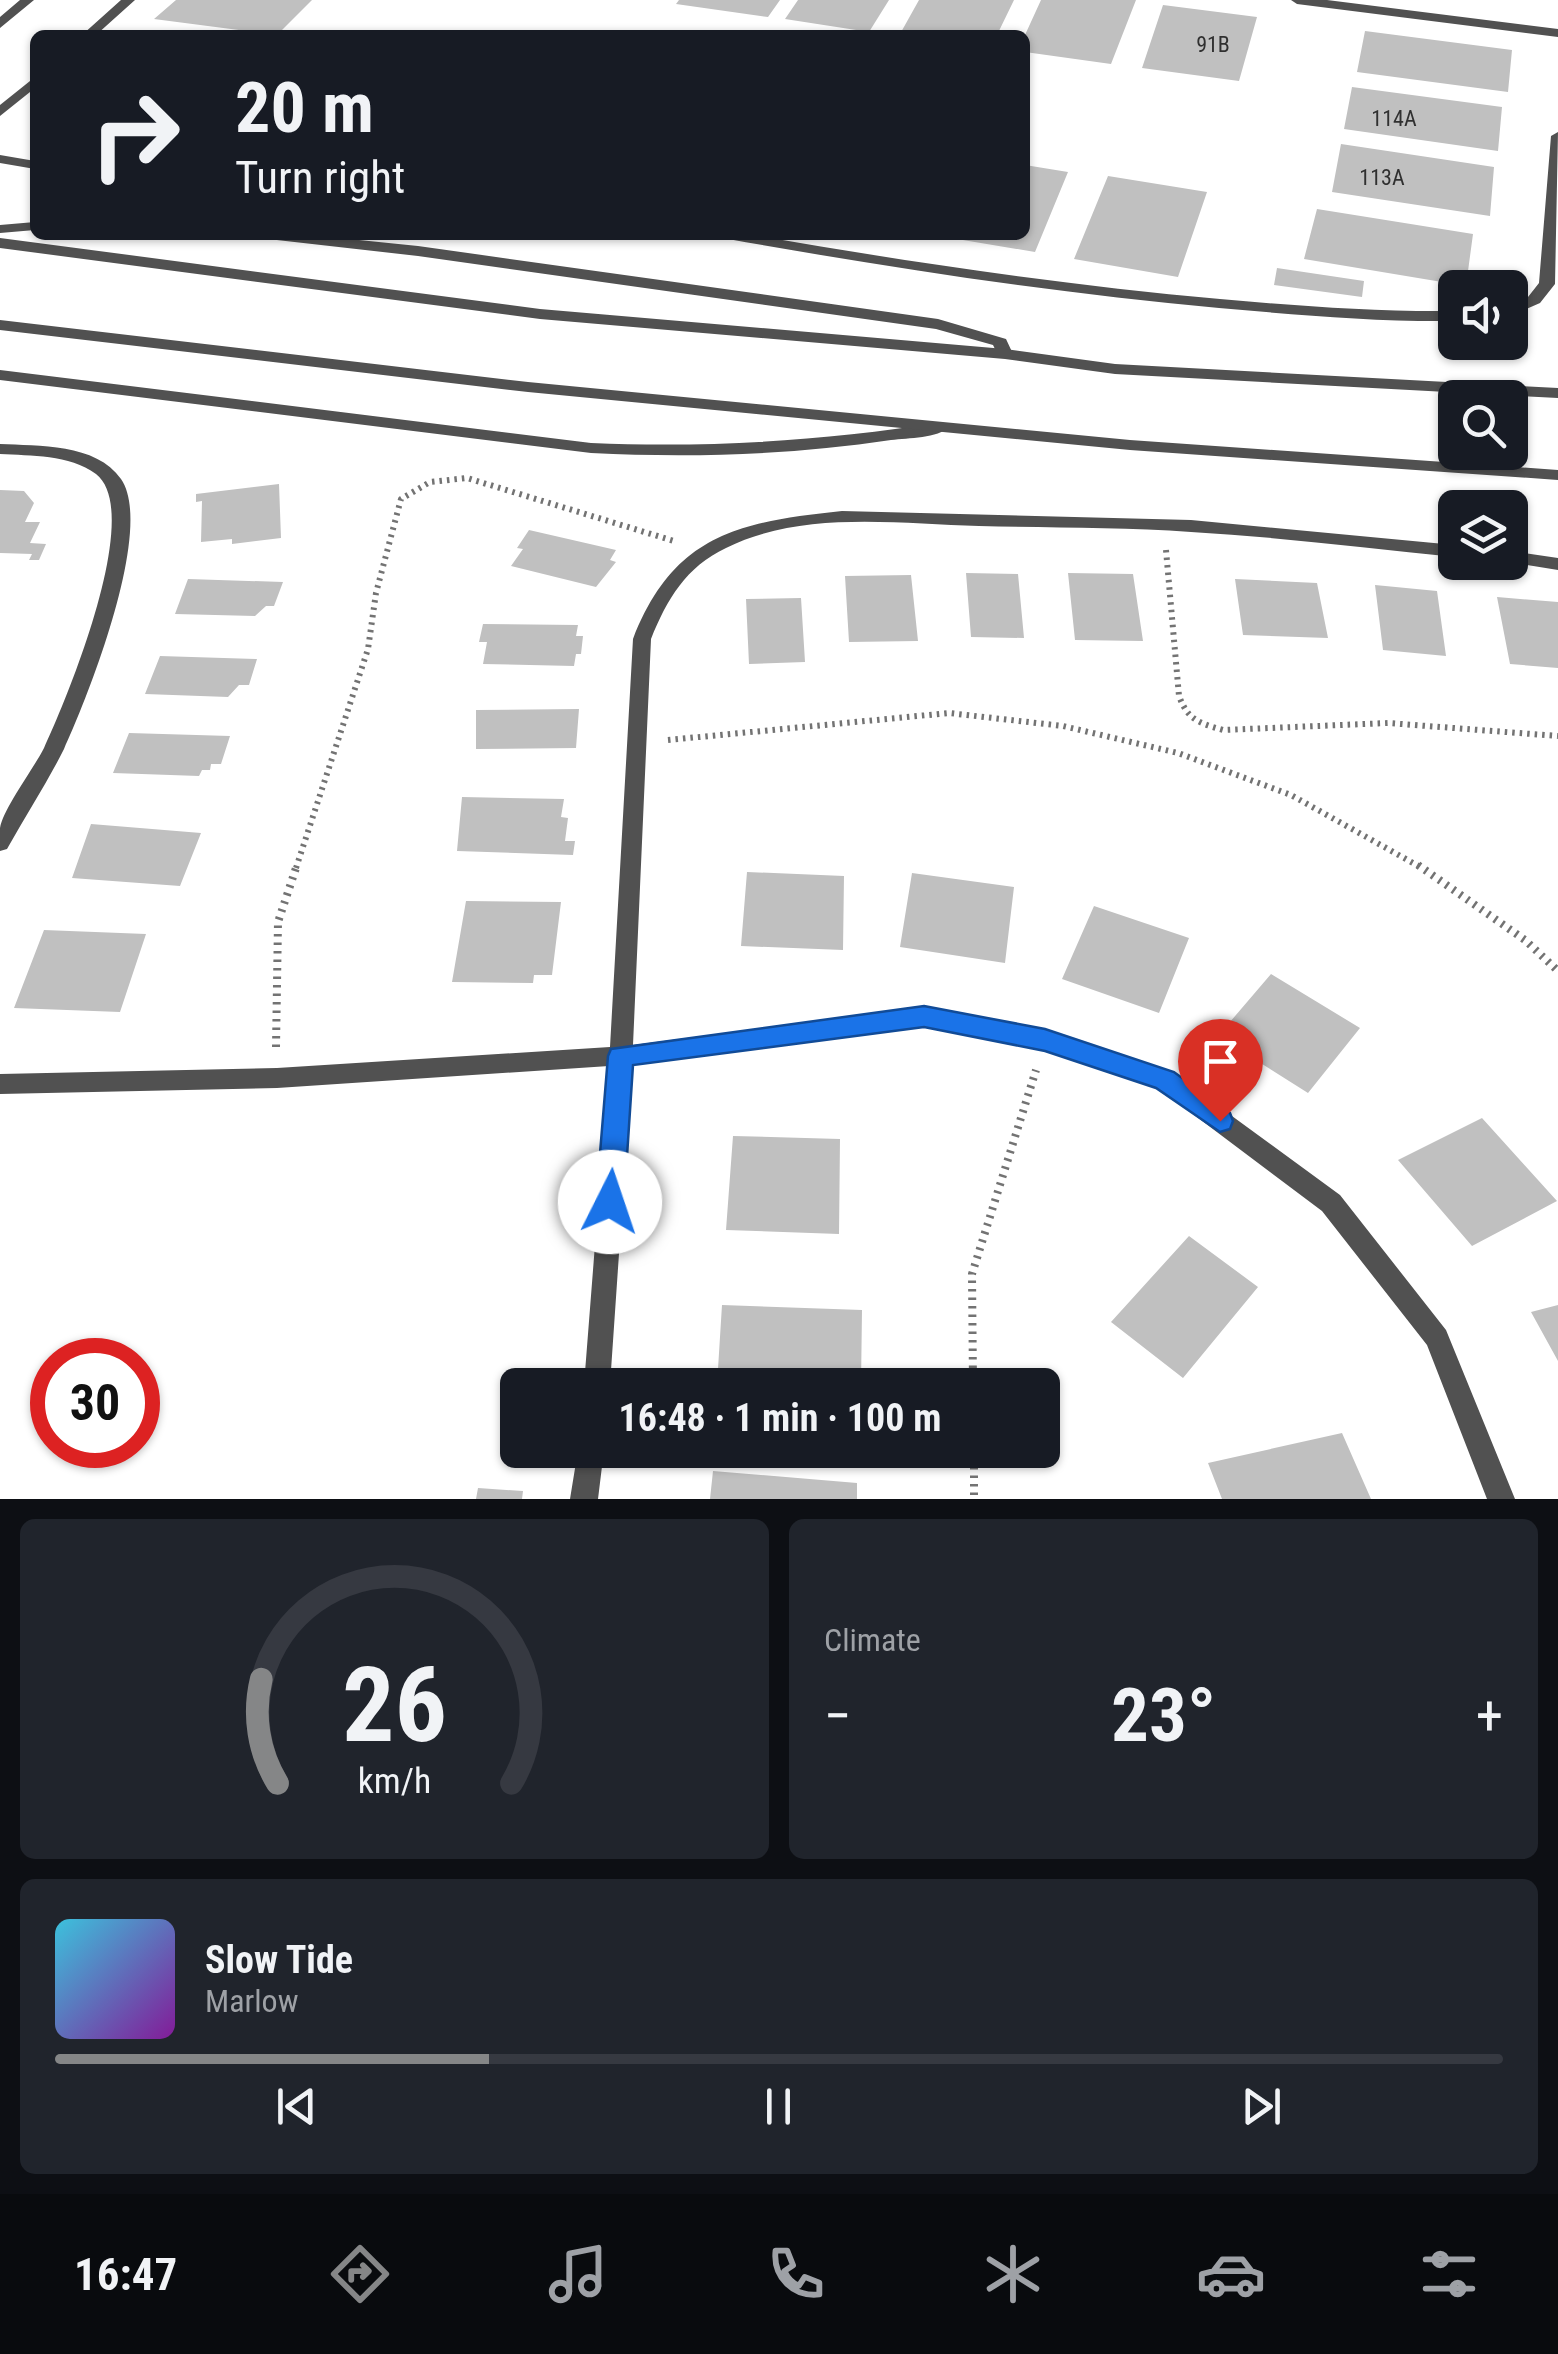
<!DOCTYPE html>
<meta charset="utf-8">
<style>
body{margin:0;font-family:"Roboto Condensed",sans-serif;background:#20242c;color:#f1f3f6;height:100vh;display:flex;flex-direction:column;font-size:38px;white-space:nowrap}
*{box-sizing:border-box;margin:0}
p{font-size:32px;color:#9ea1a6}
.icon{flex:none;width:55px;height:55px;fill:none;stroke:currentColor;stroke-width:2;stroke-linecap:round;stroke-linejoin:round}
.map{position:relative;height:1499px;overflow:hidden}
.details{display:flex;flex-direction:column;gap:20px;padding:20px;background:#0d0f14;flex:1}
.details>*{flex:none}
.guide{position:absolute;left:30px;top:30px;width:1000px;height:210px;border-radius:15px;box-shadow:0 2px 8px #0004;background:#171b24;color:#f1f3f6;overflow:hidden}
.controls{position:absolute;left:1438px;top:270px;display:grid;gap:20px}
.controls a{display:grid;place-items:center;width:90px;height:90px;border-radius:15px;background:#171b24;box-shadow:0 2px 8px #0004;font-size:50px}
.speed{position:absolute;left:30px;top:1338px;display:flex;gap:20px;font-size:50px;font-weight:700;text-align:center}
.speed>*{display:grid;place-content:center;width:130px;height:130px;border-radius:50%;background:#171b24;box-shadow:0 2px 8px #0004;line-height:1}
.speed .limit{border:15px solid #d22;background:#fff;color:#111}
.pin{position:absolute;display:grid;place-items:center;width:85px;height:85px;color:#fff;margin:-102px -42px;border-radius:50% 50% 50% 0;rotate:-45deg;box-shadow:0 0 10px #0007}
.pin .icon{rotate:45deg}
.me{position:absolute;width:110px;margin:-55px;rotate:4deg;stroke-linejoin:round;filter:drop-shadow(0 0 8px #0008)}
.turn{display:flex;align-items:center;gap:35px;height:210px;padding:0 40px;font-size:45px}
.turn .icon{width:130px;height:130px;stroke-width:2.5}
.turn b{display:block;font-size:70px;line-height:85px}
.big{font-size:75px;font-weight:700;line-height:1.1}
.details .tile{flex:1;display:flex;flex-direction:column;justify-content:center;gap:15px;min-width:0;padding:0 35px;border-radius:15px;background:#20242c}
.details .dial{align-items:center;gap:0}
.dial svg{height:260px;overflow:visible;fill:none;stroke:#363941;stroke-width:7;stroke-linecap:round;text-anchor:middle}
.dial text{fill:#f1f3f6;stroke:none}
.song{display:flex;align-items:center;gap:30px}
.cover{width:120px;height:120px;border-radius:15px;background:linear-gradient(135deg,hsl(190 70% 55%),hsl(290 70% 35%))}
.played{height:10px;border-radius:5px;background:linear-gradient(90deg,#858687 30%,#363941 30%)}
.keys{display:flex;justify-content:space-around;direction:ltr}
.heat{display:flex;justify-content:space-between;align-items:center;font-size:55px;direction:ltr}
.details .tiles{flex:1;display:grid;gap:20px;grid-template-columns:1fr 1fr}
.tile:last-child{grid-column:span 2}
.trip{position:absolute;left:500px;top:1368px;width:560px;height:100px;border-radius:15px;background:#171b24;box-shadow:0 2px 8px #0004;font-weight:700;line-height:100px;text-align:center}
.dock{display:flex;height:160px;justify-content:space-around;align-items:center;background:#090b0e;color:#9ea1a6}
.dock .icon{width:70px;height:70px}
.dock .on{color:#858687}
.dock b{font-size:45px;color:#f1f3f6}
.map>svg:first-child{display:block}
</style>
<div class="map">
<svg width="1558" height="1499" viewBox="0 0 1558 1499">
<rect width="100%" height="100%" fill="#fff"/>
<path fill="#c0c0c0" d="M176 0H312L277 35 154 19Z
M679 0H780L768 17 676 4Z
M798 0H889L869 32 785 19Z
M919 0H1014L997 35 900 34Z
M1041 0H1136L1111 64 1025 52V35Z
M1163 5 1257 17 1239 81 1142 68Z
M1365 31 1512 50 1508 92 1357 72Z
M1352 87 1502 107 1498 151 1344 129Z
M1341 144 1494 167 1490 216 1332 192Z
M1025 165 1068 172 1035 252 945 237 1025 235Z
M1108 176 1207 192 1178 277 1074 259Z
M1317 209 1473 234 1466 286 1304 259Z
M1277 268 1364 281 1362 297 1274 285Z
M279 484 281 538 232 544V539L201 542 202 501 196 502V494Z
M0 490 24 491 34 503 25 522H40L30 543 46 544 39 560H29L32 554 0 553Z
M529 530 616 550 610 560 616 562 596 587 511 566 523 549 517 548Z
M966 573 1018 574 1024 638 971 637Z
M1068 573 1133 574 1143 641 1075 640Z
M911 575 918 641 849 642 845 576Z
M188 579 283 582 274 606H266L255 616 175 614Z
M1235 579 1317 583 1328 638 1243 635Z
M1375 585 1437 591 1446 656 1383 650Z
M1497 597 1558 602V668L1510 664Z
M801 598 805 662 749 664 746 599Z
M483 624 578 625 576 636H583L581 654H576L574 666 483 664 487 642H479Z
M160 656 257 659 249 685H239L228 697 145 694Z
M579 709 576 748 476 749V710Z
M129 733 230 736 221 764H211L210 770H202L199 776 113 773Z
M462 797 564 799 561 817 568 818 565 841H575L573 855 457 851Z
M91 824 201 833 180 886 72 878Z
M747 872 844 876 843 950 741 946Z
M912 873 1014 887 1005 963 900 947Z
M466 901 561 902 552 975H534L533 983 452 982Z
M1094 906 1189 938 1159 1013 1062 979Z
M44 930 146 934 120 1012 14 1008Z
M1271 974 1360 1028 1308 1093 1218 1036Z
M1482 1118 1557 1201 1472 1246 1398 1160Z
M733 1136 840 1139 839 1234 726 1230Z
M1189 1236 1258 1287 1183 1378 1111 1322Z
M722 1305 862 1310 861 1385H717Z
M1558 1305V1361L1531 1312Z
M1342 1433 1371 1499H1222L1208 1463Z
M713 1471 857 1483V1499H710Z
M478 1488 523 1491 522 1499H476Z"/>
<g fill="none" stroke-linecap="round" stroke-linejoin="round">
<path stroke="#737373" stroke-width="6" stroke-dasharray="2.5 5" stroke-linecap="butt" d="M1166 550 1179 696C1188 720 1199 723 1223 730L1388 723 1558 736
M668 740 949 713 1063 726 1178 753 1291 795 1422 868
M296 868 368 649 376 593 401 499 430 482 467 478 674 541"/>
<path stroke="#737373" stroke-width="8" stroke-dasharray="2.5 6" stroke-linecap="butt" d="M1418 865 1525 940 1558 971
M276 1047 278 922 297 865
M973 1385 972 1274 1036 1070
M974 1450V1499"/>
<path fill="#515151" fill-rule="evenodd" d="M20 0H34L0 28V17Z
M121 0H135L96 35H82Z
M1291 0H1327L1558 29V37L1297 4Z
M35 77V88L0 116V105Z
M1558 132 1555 284 1540 303 1510 316V305L1528 297 1539 283 1551 136Z
M0 155 35 161V169L0 163Z
M35 222V230L0 233V225Z
M261 235H310L418 246 938 319 1006 339 1013 354 1011 357H999L993 345 936 329 418 256 268 239Z
M721 235H754C908 262 1064 285 1220 299 1298 306 1376 312 1455 311V321C1376 322 1298 315 1219 308 1054 293 891 268 728 239Z
M0 370 591 443C709 448 825 441 942 422L950 427C937 438 909 438 891 440 791 455 692 458 591 453L0 380Z
M0 444C38 446 96 443 121 479 155 528 88 697 64 749 47 783 26 815 7 849L0 851C0 844 0 835 0 828 3 809 34 768 44 748 66 701 145 512 96 474 69 454 31 456 0 454Z
M842 511 1191 520 1455 545V557C1367 548 1279 537 1191 532 1121 527 1050 528 979 526 897 524 802 510 726 548 686 567 667 599 651 639L633 1045 924 1007 1045 1031 1173 1073 1340 1195 1446 1330 1515 1499H1487L1427 1345 1322 1211 1157 1087 1045 1049 924 1025 632 1064 610 1385H584L609 1066 277 1088 0 1094V1074L277 1068 610 1047 633 639C674 534 739 522 842 511Z
M1510 551 1558 558V570L1509 562Z
M578 1450H604L598 1499H570Z"/>
<path fill="#515151" fill-rule="evenodd" d="M0 238 540 309 1005 349 1115 364 1558 388V398L1115 374 1005 359 540 319 0 248Z
M0 320 528 382 1130 440 1558 470V480L1130 450 528 392 0 330Z"/>
</g>
<path fill="#1a73e8" stroke="#114b97" stroke-width="2.5" d="M924 1006 1045 1029 1174 1072 1230 1113 1233 1121 1230 1129 1220 1132 1156 1088 1045 1051 924 1027 633 1065 624 1202 620 1211 610 1215 600 1211 596 1202 608 1056 611 1049Z"/>
<g text-anchor="middle" dominant-baseline="central" stroke-width="10" stroke-linejoin="round" paint-order="stroke">
<g font-size="22" fill="#303030">
<text x="1213" y="44">91B</text>
<text x="1394" y="118">114A</text>
<text x="1382" y="177">113A</text>
</g>
</g>
</svg>
<div class="controls">
<a><svg class="icon" aria-label="sound" viewBox="0 0 24 24"><path d="M4 9h4l5-4v14l-5-4H4zM17 9q2 3 0 6"/></svg></a>
<a><svg class="icon" aria-label="search" viewBox="0 0 24 24"><circle cx="10" cy="10" r="6"/><path d="M15 15l6 6"/></svg></a>
<a><svg class="icon" aria-label="layers" viewBox="0 0 24 24"><path d="M12 4l9 5-9 5-9-5zM3 14l9 5 9-5"/></svg></a>
</div>
<div class="speed"><div class="limit">30</div></div>
<div class="pin" style="left:1220px;top:1121px;background:#d93025"><svg class="icon" aria-label="arrive" viewBox="0 0 24 24"><path d="M6 21V4h12l-3 4 3 4H6"/></svg></div>
<svg class="me" style="left:610px;top:1202px" viewBox="-20 -20 40 40"><circle r="19" fill="#fff"/><path d="M0-13L10 11 0 6-10 11z" fill="#1a73e8"/></svg>
<div class="trip">16:48 · 1 min · 100 m</div>
<div class="guide">
<div class="turn"><svg class="icon" aria-label="right" viewBox="0 0 24 24"><path d="M7 20v-9h11M14 6l5 5-5 5"/></svg><div><b>20 m</b>Turn right</div></div>
</div>
</div>
<section class="details">
<div class="tiles">
<div class="tile dial"><svg viewBox="0 0 100 80">
<path d="M14 69A42 42 0 1 1 86 69"/>
<path d="M14 69A42 42 0 0 1 9 37" stroke="#858687"/>
<text x="50" y="56" font-size="32" font-weight="700">26</text>
<text x="50" y="72" font-size="11">km/h</text>
</svg></div>
<div class="tile"><p>Climate</p>
<div class="heat"><a>−</a><b class="big">23°</b><a>+</a></div>
</div>
<div class="tile">
<div class="song"><i class="cover"></i><div><b>Slow Tide</b><p>Marlow</p></div></div>
<div class="played"></div>
<div class="keys"><svg class="icon" aria-label="previous" viewBox="0 0 24 24"><path d="M18 5L8 12l10 7zM5 5v14"/></svg><svg class="icon" aria-label="pause" viewBox="0 0 24 24"><path d="M8 5v14M16 5v14"/></svg><svg class="icon" aria-label="next" viewBox="0 0 24 24"><path d="M6 5l10 7-10 7zM19 5v14"/></svg></div>
</div>
</div>
</section>
<nav class="dock">
<b>16:47</b>
<svg class="icon on" aria-label="directions" viewBox="0 0 24 24"><path d="M12 3l9 9-9 9-9-9zM9 14v-3h6M13 9l2 2-2 2"/></svg>
<svg class="icon" aria-label="music" viewBox="0 0 24 24"><path d="M9 18V5l10-2v13"/><circle cx="6" cy="18" r="3"/><circle cx="16" cy="16" r="3"/></svg>
<svg class="icon" aria-label="phone" viewBox="0 0 24 24"><path d="M5 4h4l2 5-3 2q2 4 5 5l2-3 5 2v4C11 20 4 13 5 4z"/></svg>
<svg class="icon" aria-label="climate" viewBox="0 0 24 24"><path d="M12 3v18M4 7l16 10M4 17L20 7"/></svg>
<svg class="icon" aria-label="car" viewBox="0 0 24 24"><path d="M5 17H2v-5l4-1 3-4h7l3 4 3 1v5h-3M9 17h6M6 11h13"/><circle cx="7" cy="17" r="2"/><circle cx="17" cy="17" r="2"/></svg>
<svg class="icon" aria-label="filters" viewBox="0 0 24 24"><path d="M4 7h16M4 17h16"/><circle cx="9" cy="7" r="2"/><circle cx="15" cy="17" r="2"/></svg>
</nav>
